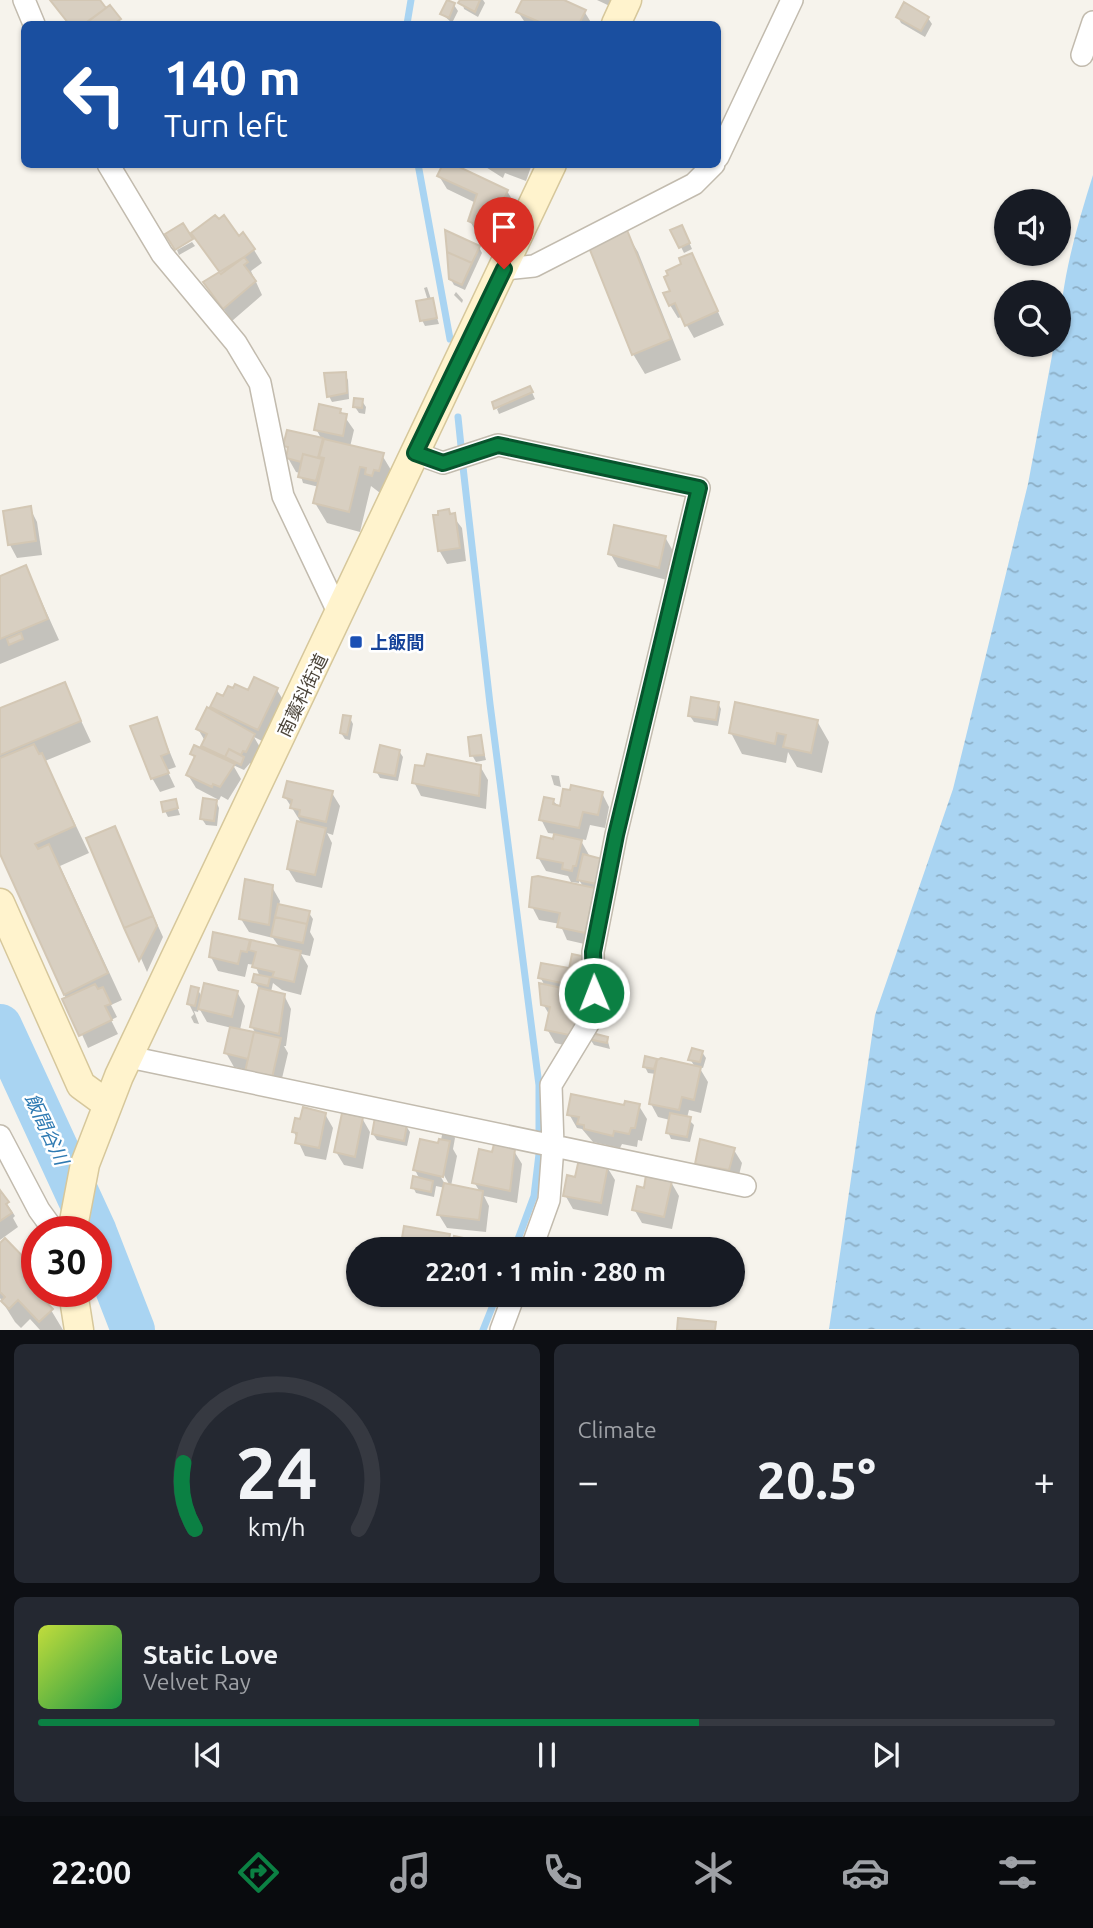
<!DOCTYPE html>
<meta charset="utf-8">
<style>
body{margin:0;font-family:Ubuntu,"Noto Sans JP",sans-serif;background:#242831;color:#f1f3f6;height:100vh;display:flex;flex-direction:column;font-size:26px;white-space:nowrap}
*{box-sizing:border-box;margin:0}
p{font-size:23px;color:#9ea1a6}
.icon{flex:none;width:38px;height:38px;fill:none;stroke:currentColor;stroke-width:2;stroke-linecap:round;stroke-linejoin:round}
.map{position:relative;height:1330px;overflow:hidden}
.panel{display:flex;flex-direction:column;gap:14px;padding:14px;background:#0d0f14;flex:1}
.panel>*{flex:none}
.guide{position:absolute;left:21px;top:21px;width:700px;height:147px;border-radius:10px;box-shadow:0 2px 5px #0004;background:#1a4fa0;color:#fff;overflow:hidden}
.fabs{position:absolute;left:994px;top:189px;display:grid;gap:14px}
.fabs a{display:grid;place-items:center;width:77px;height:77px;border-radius:50%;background:#171b24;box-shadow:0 2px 5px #0004;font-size:35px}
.speed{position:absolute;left:21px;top:1216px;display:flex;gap:14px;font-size:35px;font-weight:700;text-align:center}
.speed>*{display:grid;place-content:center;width:91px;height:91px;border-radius:50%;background:#171b24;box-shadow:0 2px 5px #0004;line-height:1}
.speed .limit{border:10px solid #d22;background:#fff;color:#111}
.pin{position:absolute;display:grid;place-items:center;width:60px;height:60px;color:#fff;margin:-72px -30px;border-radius:50% 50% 50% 0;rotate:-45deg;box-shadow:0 0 7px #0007}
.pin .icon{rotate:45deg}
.me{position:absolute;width:77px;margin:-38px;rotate:359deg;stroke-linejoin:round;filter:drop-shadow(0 0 5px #0008)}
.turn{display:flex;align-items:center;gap:24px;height:147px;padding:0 28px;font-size:32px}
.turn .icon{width:91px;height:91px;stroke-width:2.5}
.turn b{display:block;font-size:49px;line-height:60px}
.big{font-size:52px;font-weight:600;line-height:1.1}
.panel .card{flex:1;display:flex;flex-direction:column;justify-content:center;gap:10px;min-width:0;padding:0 24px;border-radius:10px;background:#242831}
.panel .dial{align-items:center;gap:0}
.dial svg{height:182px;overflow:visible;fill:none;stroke:#363941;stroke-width:7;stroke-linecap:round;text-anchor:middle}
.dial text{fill:#f1f3f6;stroke:none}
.song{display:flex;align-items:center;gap:21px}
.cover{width:84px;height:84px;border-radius:10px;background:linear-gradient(135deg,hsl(70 70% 55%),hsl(140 70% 35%))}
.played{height:7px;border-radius:4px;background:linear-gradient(90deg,#0b8043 65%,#363941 65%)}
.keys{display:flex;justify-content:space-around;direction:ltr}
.heat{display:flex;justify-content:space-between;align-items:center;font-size:38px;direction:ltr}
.panel .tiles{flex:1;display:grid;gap:14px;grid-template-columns:1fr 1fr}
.card:last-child{grid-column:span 2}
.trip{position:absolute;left:346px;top:1237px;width:399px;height:70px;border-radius:35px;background:#171b24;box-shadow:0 2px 5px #0004;font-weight:600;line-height:70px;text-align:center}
.tabs{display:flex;height:112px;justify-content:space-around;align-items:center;background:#090b0e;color:#9ea1a6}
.tabs .icon{width:49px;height:49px}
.tabs .current{color:#0b8043}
.tabs b{font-size:32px;color:#f1f3f6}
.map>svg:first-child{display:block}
</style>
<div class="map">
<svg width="1093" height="1330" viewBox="0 0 1093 1330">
<defs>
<pattern id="water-ripples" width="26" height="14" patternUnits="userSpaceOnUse" patternTransform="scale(1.75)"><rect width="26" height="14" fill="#a9d4f2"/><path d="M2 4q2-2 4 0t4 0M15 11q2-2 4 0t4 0" fill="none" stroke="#8caec5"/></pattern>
</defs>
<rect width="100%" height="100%" fill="#f6f3ec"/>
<path fill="url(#water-ripples)" d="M1093 175V1329H829L875 1015 953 789 1028 484 1054 345H1059C1059 287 1076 229 1093 175Z"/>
<path fill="#0003" fill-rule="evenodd" d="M52 0H97L106 11 110 7 122 24H68Z
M462 0H483L485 3 478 17 464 9Z
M524 0H560L584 11 592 24H526L518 12Z
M597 0H618L614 8Z
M454 5 458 11 452 23 442 14Z
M898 17 928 18 932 24 925 37 901 23Z
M481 164H532L526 181 505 173 503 178Z
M439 176 507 191 515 204 497 243 478 235 470 221 476 203 447 189Z
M673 231 685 233 692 249 684 253Z
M626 232 638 252 681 360 645 374 633 354Z
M193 233 239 238 254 250 262 263 251 271 262 295 232 321 205 283 220 273Z
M192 242 195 246 179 255 177 250Z
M479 247 482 253 465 290 454 285 450 278Z
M692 255 724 325 694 338 682 317 678 318 670 305 684 265Z
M427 287 439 324 425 326 422 320 428 301 424 288Z
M456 292 463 300 462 303 454 295Z
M345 374 348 380 349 399 332 402 329 396Z
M530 388 535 399 499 414 497 409 500 407H495Z
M362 401 366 407 365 414 359 413 355 407Z
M340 410 354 430 350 447 382 455 394 475 384 496 371 486 360 532 327 523 315 503 319 487 303 483 300 473 296 472 288 458 289 452 285 445 322 440 316 429Z
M30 508 37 522 42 555 17 558 10 545Z
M449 511 462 528 466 561 447 564 439 550Z
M665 537 673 551 667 580 618 567 610 553Z
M26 567 59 640 0 664V578Z
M64 684 91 742 45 761 89 853 60 866 122 1000 111 1005 117 1017 111 1020 118 1034 88 1048 0 850V710Z
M277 690 285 703 266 743 254 737 261 749 254 765 250 763 244 770 233 765 241 779 228 800 221 796 219 800 196 788 188 775 195 759 192 754 207 753 203 746 205 741 198 729 215 713 212 707 223 698Z
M718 703 721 709 718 726 694 722 690 716Z
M350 718 353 724 350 740 345 739 341 733Z
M156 719 176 767 167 770 175 787 160 792 152 778Z
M817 721 829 742 822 773 797 767 788 752 786 763 742 754 731 733Z
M480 737 486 760 476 762 472 755Z
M399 751 403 757 398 781 380 778 376 771Z
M480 766 488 780 486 809 421 796 414 782Z
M551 775 559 776 561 787 554 785Z
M332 793 340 806 333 835 327 833 332 843 322 888 296 882 288 869 302 824 285 797Z
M602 793 609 807 605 828 590 825 586 840 580 839 589 855 602 903 593 946 567 940 560 924 539 920 529 901 534 879 584 888 579 880V883L571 882 568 876 546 871 538 857 554 841 556 834 548 833 541 819 553 801 561 808Z
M175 801 180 815 168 817 165 811Z
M216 801 219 808 217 826 206 825 202 819Z
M114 828 163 937 147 972 89 839Z
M272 887 280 901 279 906 309 913 313 919 310 932 314 939 310 956 301 954 308 966 301 995 282 990 273 983 271 992 284 995 291 1009 286 1046H284L288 1053 279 1091 247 1070 234 1067 226 1053 232 1028 207 1022 199 1008 198 1012 194 1011 199 1024 194 1023 191 1017 194 1014 189 1004 198 990 202 997 237 992 245 1006 240 1030 256 1034 252 1027 260 989 254 982 260 977 255 965 248 964 245 977 218 971 211 957 249 942 252 947 280 948 273 938 249 932 241 919Z
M581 958 585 964 587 993 583 992 592 1008 577 1048 555 1043 547 1029 550 1016 543 1004 545 986 540 977 543 965 570 971Z
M607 1038 610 1049 594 1045 590 1039Z
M702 1052 706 1058 703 1068 699 1067 708 1082 701 1113 689 1110 687 1118 694 1125 690 1142 671 1139 668 1132 670 1120 658 1117 651 1104 656 1074 648 1073 645 1067 656 1060 695 1067 690 1059Z
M639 1106 647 1119 642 1141 638 1140 637 1147 622 1144 620 1148 593 1142 582 1129 577 1128 569 1114Z
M325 1114 333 1128 326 1160 305 1156 294 1132Z
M362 1118 370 1132 363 1169 344 1165 336 1152Z
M406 1126 410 1132 407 1146 377 1140 373 1134Z
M443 1130 452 1132 455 1138 453 1149 457 1156 451 1186 480 1192 474 1182 494 1154 514 1151 522 1164 517 1203 484 1196 489 1206 486 1232 447 1228 439 1215 445 1188 436 1186 434 1197 416 1193 413 1187 420 1180 415 1170 440 1145ZM440 1168 450 1186H446L437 1170Z
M734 1150 742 1163 737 1183 705 1177 697 1164Z
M607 1167 615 1180 608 1216 573 1209 565 1195 577 1179Z
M671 1182 679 1196 672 1229 642 1223 634 1209 645 1190Z
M0 1193 15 1216 13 1218 18 1227 0 1240Z
M448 1235 454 1245 481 1244 485 1250H402Z
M643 1240 648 1249 651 1250H642Z
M0 1245 31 1268 37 1278V1292H46L52 1302 48 1305 63 1330H40L30 1319 21 1328 15 1322 0 1298Z"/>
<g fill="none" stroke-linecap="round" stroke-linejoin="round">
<path stroke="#a9d4f2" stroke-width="7" d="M407 24 411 0
M418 164 450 339
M458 417 461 446
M463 467 490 704 539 1085V1154L534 1196 514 1250
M483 1330 497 1295"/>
<path stroke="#a9d4f2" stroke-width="44" d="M0 1026 95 1232
M96 1235 133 1330"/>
</g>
<path fill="#d8cfc1" stroke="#d3c7b4" stroke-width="2" d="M50 0H100L106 8 84 24H69Z
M447 0 455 3 449 18 440 14Z
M460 0H480L475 12 458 3Z
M522 0H564L586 10 579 24H544L516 12Z
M904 2 929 17 921 31 896 17Z
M110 5 121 19 113 24H85Z
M443 164H453L508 190 490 231 468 221 477 194 437 176Z
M215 215 219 219 224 215 239 236 243 232 255 249 221 274 191 233Z
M183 223 193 239 175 250 165 234Z
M682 225 690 243 679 248 670 230Z
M445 230 480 246 472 263 447 252Z
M627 230 671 339 632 355 588 245Z
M447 252 472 263 462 285 449 279Z
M692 253 718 311 685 326 675 303 669 306 663 293 670 291 664 277 668 275 666 271 681 264 679 258Z
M244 257 248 262 244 265 256 281 223 309 203 282Z
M433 298 437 318 420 321 416 301Z
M346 372 347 393 327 397 324 373Z
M530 386 533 392 494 409 492 402Z
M354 398 363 399 362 408 353 407Z
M319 404 341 409 340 413 347 414 343 436 314 430Z
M287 430 323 438 318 458 303 454 301 462 286 458 288 447 283 446Z
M324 439 384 453 379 471 374 470 372 476 365 474 366 468 360 467 349 512 313 503 324 458 319 457Z
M303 454 322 459 316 481 298 477Z
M31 506 36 541 8 545 3 511Z
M449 509 450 514 455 513 460 548 438 551 433 515H438V511Z
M614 525 666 536 659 568 608 554Z
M26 565 48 619 0 639V576Z
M21 633 23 639 9 645 7 639Z
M254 677 278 688 258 730 210 707 217 693 223 696 228 686 233 688 235 684 248 690Z
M65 682 81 721 0 755V708Z
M691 697 719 702 716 720 688 716Z
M735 702 818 720 811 753 783 747 786 735 777 733 775 744 729 733Z
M207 707 255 734 246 752 243 751 241 755 229 749 225 757 201 746 207 734 196 729Z
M343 715 351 716 347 735 340 733Z
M157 717 169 753 161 756 169 773 151 779 130 726Z
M481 735 484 755 470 756 468 737Z
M34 744 39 754 42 753 75 826 35 844 38 849 49 844 108 973 64 995 0 854V758Z
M194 745 235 764 220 787 213 784 212 787 186 775 195 756 190 754Z
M380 745 400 750 395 776 374 772Z
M229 749 244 757 241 765 225 757Z
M427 754 481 765 479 796 412 783 415 765 424 766Z
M287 781 333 791 326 822 299 816 300 810 290 808 292 800 283 797Z
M571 785 603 792 598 815 583 812 579 828 539 820 544 797 554 799 553 804 560 806 563 789 570 790Z
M203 798 217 800 214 821 200 819Z
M176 799 178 808 163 812 161 802Z
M297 821 326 828 315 875 287 869Z
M115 826 153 916 124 928 86 838Z
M554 834 582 840 576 866H573L572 871 562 869 563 863 537 858 541 836 553 839Z
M583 854 602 859 597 884 577 880Z
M538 876 595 888 585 933 557 927 560 913 529 907 532 877Z
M245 879 273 885 269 925 239 919Z
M278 904 310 911 307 924 275 917Z
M153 916 157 926 139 961 124 928Z
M275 917 307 924 303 943 271 936Z
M213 932 250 940 247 952 241 951 238 964 209 957Z
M251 940 301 951 294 982 272 977 274 972 252 967 256 952 249 950Z
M572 954 582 956 584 987 566 984Z
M541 963 569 968 566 984 538 978Z
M254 974 270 977 268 986 252 982Z
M204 983 238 991 232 1017 198 1009Z
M539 983 585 993 580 1019 569 1035 545 1030 550 1007 541 1005Z
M95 984 98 989 103 987 111 1004 105 1006 112 1020 79 1036 62 999Z
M191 986 199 988 195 1006 187 1004Z
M259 988 285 994 279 1034 250 1027Z
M230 1027 254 1032 248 1059 224 1053Z
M254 1032 281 1038 272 1078 245 1072Z
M592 1033 608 1037 607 1043 588 1039Z
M692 1048 703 1051 700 1062 688 1060Z
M645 1056 657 1059 654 1069 643 1067Z
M661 1058 701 1067 694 1100 682 1097 679 1110 649 1104 657 1060Z
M571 1094 624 1105 625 1101 640 1104 635 1128H631L629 1134 614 1131 613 1136 584 1129V1125L577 1124 579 1117 567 1115Z
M303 1107 326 1113 319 1148 295 1143 297 1133 292 1132 295 1118 300 1119Z
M342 1113 363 1117 355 1157 334 1152Z
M670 1113 691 1117 687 1137 666 1133Z
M375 1117 407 1124 404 1141 372 1134Z
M420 1139 438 1143 439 1139 450 1141 443 1177 413 1170Z
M700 1139 735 1148 729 1170 695 1164Z
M494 1144 515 1149 510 1191 472 1183 479 1149 492 1152Z
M579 1159 608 1165 601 1203 563 1196 567 1175 575 1177Z
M646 1175 672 1181 664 1217 632 1210 637 1186 644 1188Z
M413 1176 433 1181 431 1192 411 1188Z
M444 1183 483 1191 479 1220 437 1215Z
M0 1190 9 1202 6 1204 12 1213 0 1221Z
M404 1226 450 1234 447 1250H400Z
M454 1236 483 1242 481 1250H451Z
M5 1238 33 1267 31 1269 37 1276V1293L53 1309 39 1322 18 1300 9 1309 1 1301 5 1297 0 1292V1243Z
M678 1318 716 1322 715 1330H677Z"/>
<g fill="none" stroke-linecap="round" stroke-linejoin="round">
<g stroke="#c2bbae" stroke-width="24">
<path id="street" d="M24 0 34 24
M1082 55 1093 22
M718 157 792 0
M108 164 162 254 236 343 260 383 283 496 340 616
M504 269 534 266 694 184 714 164
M415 453 443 463 498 445 699 488 616 835 593 952 594 1014 551 1085 553 1146 549 1200 531 1250
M129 1057 745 1186
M0 1136 39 1210 55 1232
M501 1330 514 1295"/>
</g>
<g stroke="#d6c79b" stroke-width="31">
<path id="secondary" d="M616 24 627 0
M0 903 81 1085 107 1104
M72 1232 85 1164 119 1076 552 164
M73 1292 79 1330"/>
</g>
<use href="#street" stroke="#fff" stroke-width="21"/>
<use href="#secondary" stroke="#fff3cd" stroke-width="28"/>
</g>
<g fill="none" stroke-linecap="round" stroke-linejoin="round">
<g stroke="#07532c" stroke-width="18">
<path id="route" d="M504 269 415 453 443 463 498 445 699 488 616 835 593 952 594 993"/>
</g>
<use href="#route" stroke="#0b8043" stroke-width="12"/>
</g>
<rect fill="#1a4fb4" stroke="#fff" stroke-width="2.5" x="349" y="635" width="14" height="14" rx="3.5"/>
<g text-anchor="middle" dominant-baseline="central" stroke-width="5" stroke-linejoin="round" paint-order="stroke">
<g font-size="18" font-weight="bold" fill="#164399" stroke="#fff" text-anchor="start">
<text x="370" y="642">上飯間</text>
</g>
<g font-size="18" fill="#4b4439" stroke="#fff">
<text transform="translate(302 695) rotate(-64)">南藁科街道</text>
</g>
<g font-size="19" font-style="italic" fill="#2e7ab2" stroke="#fff">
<text transform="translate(47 1129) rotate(65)">飯間谷川</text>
</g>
</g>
</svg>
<div class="fabs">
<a><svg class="icon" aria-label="sound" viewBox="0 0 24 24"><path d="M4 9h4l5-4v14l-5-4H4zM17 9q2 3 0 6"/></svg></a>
<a><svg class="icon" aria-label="search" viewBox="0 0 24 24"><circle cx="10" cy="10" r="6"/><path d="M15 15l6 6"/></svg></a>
</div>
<div class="speed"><div class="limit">30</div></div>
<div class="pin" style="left:504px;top:269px;background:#d93025"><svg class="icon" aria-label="arrive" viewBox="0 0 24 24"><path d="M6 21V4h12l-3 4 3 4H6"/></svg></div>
<svg class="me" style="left:594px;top:993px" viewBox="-20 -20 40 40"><circle r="17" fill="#0b8043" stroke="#fff" stroke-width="3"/><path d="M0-11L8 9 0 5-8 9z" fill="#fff"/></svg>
<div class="trip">22:01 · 1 min · 280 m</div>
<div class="guide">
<div class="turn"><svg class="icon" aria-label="left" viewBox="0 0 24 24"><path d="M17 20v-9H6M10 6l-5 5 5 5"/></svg><div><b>140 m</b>Turn left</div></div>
</div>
</div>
<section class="panel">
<div class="tiles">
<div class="card dial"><svg viewBox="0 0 100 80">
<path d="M14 69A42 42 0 1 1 86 69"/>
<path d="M14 69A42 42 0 0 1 9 40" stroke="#0b8043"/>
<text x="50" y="56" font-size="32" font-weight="700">24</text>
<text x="50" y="72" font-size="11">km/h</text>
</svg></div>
<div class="card"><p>Climate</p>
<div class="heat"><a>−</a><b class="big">20.5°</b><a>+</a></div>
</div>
<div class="card">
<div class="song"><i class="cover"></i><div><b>Static Love</b><p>Velvet Ray</p></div></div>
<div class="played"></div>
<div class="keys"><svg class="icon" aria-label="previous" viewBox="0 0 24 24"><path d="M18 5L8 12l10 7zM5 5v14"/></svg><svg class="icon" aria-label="pause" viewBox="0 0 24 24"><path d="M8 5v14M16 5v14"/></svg><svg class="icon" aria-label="next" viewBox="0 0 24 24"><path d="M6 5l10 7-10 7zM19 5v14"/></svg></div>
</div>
</div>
</section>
<nav class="tabs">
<b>22:00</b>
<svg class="icon current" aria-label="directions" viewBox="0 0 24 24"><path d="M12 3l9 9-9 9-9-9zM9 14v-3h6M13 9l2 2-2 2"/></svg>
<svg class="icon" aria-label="music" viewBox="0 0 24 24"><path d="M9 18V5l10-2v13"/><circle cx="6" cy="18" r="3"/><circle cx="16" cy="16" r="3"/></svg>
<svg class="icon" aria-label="phone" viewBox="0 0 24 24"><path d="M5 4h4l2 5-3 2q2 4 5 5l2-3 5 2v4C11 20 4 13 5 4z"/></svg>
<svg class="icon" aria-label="climate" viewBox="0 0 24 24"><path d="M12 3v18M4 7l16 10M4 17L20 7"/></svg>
<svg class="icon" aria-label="car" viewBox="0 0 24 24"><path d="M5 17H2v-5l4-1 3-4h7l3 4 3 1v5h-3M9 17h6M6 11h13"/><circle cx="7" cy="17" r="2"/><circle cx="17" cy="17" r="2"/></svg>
<svg class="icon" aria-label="filters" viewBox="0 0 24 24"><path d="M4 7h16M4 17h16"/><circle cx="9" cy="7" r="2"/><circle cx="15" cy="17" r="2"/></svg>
</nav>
